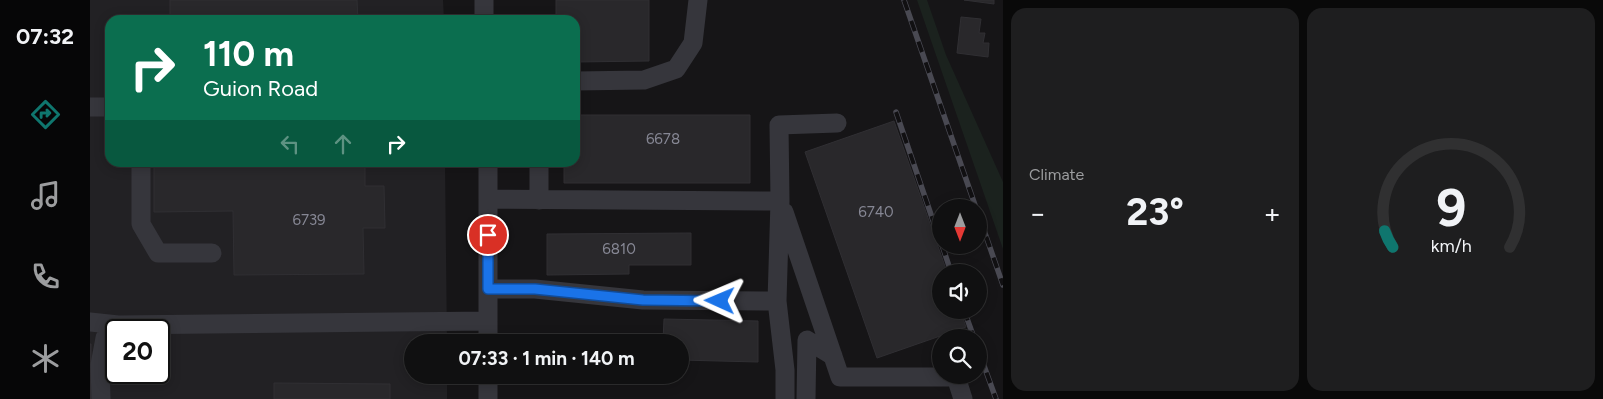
<!DOCTYPE html>
<meta charset="utf-8">
<style>
body{margin:0;font-family:Figtree,sans-serif;background:#1e1e1f;color:#f1f3f6;height:100vh;display:flex;flex-direction:column;font-size:19px;white-space:nowrap}
*{box-sizing:border-box;margin:0}
p{font-size:16px;color:#9c9d9f}
.icon{flex:none;width:28px;height:28px;fill:none;stroke:currentColor;stroke-width:2;stroke-linecap:round;stroke-linejoin:round}
.map{position:relative;flex:1;overflow:hidden}
.drawer{display:flex;flex-direction:column;gap:8px;padding:8px;background:#090909;width:600px}
.drawer>*{flex:none}
.hud{position:absolute;left:15px;top:15px;width:475px;height:152px;border-radius:15px;box-shadow:0 2px 12px #0003,0 0 0 1px #303031;background:#0b6e4f;color:#fff;overflow:hidden}
.needle{width:32px;rotate:180deg}
.controls{position:absolute;left:842px;top:199px;display:grid;gap:10px}
.controls a{display:grid;place-items:center;width:55px;height:55px;border-radius:50%;background:#101011;box-shadow:0 2px 12px #0003,0 0 0 1px #303031;font-size:25px}
.speed{position:absolute;left:15px;top:319px;display:flex;gap:10px;font-size:25px;font-weight:700;text-align:center}
.speed>*{display:grid;place-content:center;width:65px;height:65px;border-radius:50%;background:#101011;box-shadow:0 2px 12px #0003,0 0 0 1px #303031;line-height:1}
.speed .limit{border:2px solid #111;border-radius:8px;background:#fff;color:#111}
.pin{position:absolute;display:grid;place-items:center;width:42px;height:42px;color:#fff;margin:-21px;border:2px solid #fff;border-radius:50%;box-shadow:0 1px 5px #0007}
.me{position:absolute;width:55px;margin:-28px;rotate:271deg;stroke-linejoin:round;filter:drop-shadow(0 0 4px #0008)}
.turn{display:flex;align-items:center;gap:18px;height:105px;padding:0 15px;font-size:22px}
.turn .icon{width:65px;height:65px;stroke-width:2.5}
.turn b{display:block;font-size:35px;line-height:42px}
.lanes{display:flex;align-items:center;height:48px;padding:0 15px;background:#0003;justify-content:center;gap:25px;direction:ltr}
.lanes .off{opacity:.35}
.big{font-size:38px;font-weight:700;line-height:1.1}
.drawer .widget{flex:1;display:flex;flex-direction:column;justify-content:center;gap:8px;min-width:0;padding:0 18px;border-radius:15px;background:#1e1e1f}
.drawer .dial{align-items:center;gap:0}
.dial svg{height:130px;overflow:visible;fill:none;stroke:#303031;stroke-width:7;stroke-linecap:round;text-anchor:middle}
.dial text{fill:#f1f3f6;stroke:none}
.heat{display:flex;justify-content:space-between;align-items:center;font-size:28px;direction:ltr}
.drawer .tiles{flex:1;display:grid;gap:8px;grid-template-columns:repeat(2,1fr)}
.trip{position:absolute;left:314px;top:334px;width:285px;height:50px;border-radius:25px;background:#101011;box-shadow:0 2px 12px #0003,0 0 0 1px #303031;font-weight:700;line-height:50px;text-align:center}
main{display:flex;flex:1;min-height:0}
.tab-bar{display:flex;flex-direction:column;width:90px;justify-content:space-around;align-items:center;background:#060607;color:#9c9d9f}
.tab-bar .icon{width:35px;height:35px}
.tab-bar .current{color:#0f766e}
.tab-bar b{font-size:22px;color:#f1f3f6}
.map>svg:first-child{display:block}
</style>
<main>
<nav class="tab-bar">
<b>07:32</b>
<svg class="icon current" aria-label="directions" viewBox="0 0 24 24"><path d="M12 3l9 9-9 9-9-9zM9 14v-3h6M13 9l2 2-2 2"/></svg>
<svg class="icon" aria-label="music" viewBox="0 0 24 24"><path d="M9 18V5l10-2v13"/><circle cx="6" cy="18" r="3"/><circle cx="16" cy="16" r="3"/></svg>
<svg class="icon" aria-label="phone" viewBox="0 0 24 24"><path d="M5 4h4l2 5-3 2q2 4 5 5l2-3 5 2v4C11 20 4 13 5 4z"/></svg>
<svg class="icon" aria-label="climate" viewBox="0 0 24 24"><path d="M12 3v18M4 7l16 10M4 17L20 7"/></svg>
</nav>
<div class="map">
<svg width="913" height="399" viewBox="0 0 913 399">
<rect width="100%" height="100%" fill="#161517"/>
<path fill="#222124" fill-rule="evenodd" d="M0 0H353L354 20H20V162L355 163 357 342H322V375H357V399H0ZM26 330H69V372H26Z"/>
<path fill="#1b221e" d="M827 0H837L856 55 913 182V249Z"/>
<path fill="#29282b" stroke="#302f33" d="M80 0H267L268 20H80Z
M466 0H559V61L485 62V20H466Z
M874 0H904V4Z
M871 17 891 19 889 33H895L893 43H899L898 57 867 53Z
M485 115H660V183H474V162H485Z
M804 121 857 272H851V310H870L876 327 787 358 715 152Z
M64 162H275V186H294L295 228H273L274 274 144 275 143 211 64 212Z
M601 233V265H539V274L457 275V234Z
M574 319 668 321V362L590 360V342H573Z
M0 344H1V399H0Z
M184 383 300 384V399H184Z"/>
<g fill="none" stroke-linecap="round" stroke-linejoin="round">
<path stroke="#36363c" stroke-width="19" d="M394 20V0
M485 81 554 80 586 69 603 43 608 0
M0 107H20
M51 162V224L68 253H122
M449 162V200
M398 199 690 201 689 125 747 123
M694 212 750 377H866L873 399
M398 289H445L553 300 687 301 690 201
M687 301 695 370V399
M0 322 28 325
M398 342V162
M11 399 10 365 15 338 28 325 398 321
M398 399V375
M716 399 717 340 743 356"/>
<g stroke="#494952" stroke-width="5.5">
<path id="rail" d="M814 0 886 208
M806 112 851 244
M889 216 913 285
M852 245 861 272
M874 310 884 338
M889 352 906 399"/>
</g>
<use href="#rail" stroke="#111012" stroke-width="4" stroke-dasharray="11" stroke-linecap="butt"/>
</g>
<g fill="none" stroke-linecap="round" stroke-linejoin="round">
<g stroke="#114b97" stroke-width="12">
<path id="route" d="M398 235V289H445L553 300 630 301"/>
</g>
<use href="#route" stroke="#1a73e8" stroke-width="9"/>
</g>
<g text-anchor="middle" dominant-baseline="central" stroke-width="5" stroke-linejoin="round" paint-order="stroke">
<g font-size="15" fill="#868794">
<text x="573" y="139">6678</text>
<text x="786" y="212">6740</text>
<text x="219" y="220">6739</text>
<text x="529" y="249">6810</text>
</g>
</g>
</svg>
<div class="controls">
<a><svg class="needle" viewBox="-14 -14 28 28"><path d="M0-13l5 13h-10z" fill="#e53935"/><path d="M0 13l5-13h-10z" fill="#9c9d9f"/></svg></a>
<a><svg class="icon" aria-label="sound" viewBox="0 0 24 24"><path d="M4 9h4l5-4v14l-5-4H4zM17 9q2 3 0 6"/></svg></a>
<a><svg class="icon" aria-label="search" viewBox="0 0 24 24"><circle cx="10" cy="10" r="6"/><path d="M15 15l6 6"/></svg></a>
</div>
<div class="speed"><div class="limit">20</div></div>
<div class="pin" style="left:398px;top:235px;background:#d93025"><svg class="icon" aria-label="arrive" viewBox="0 0 24 24"><path d="M6 21V4h12l-3 4 3 4H6"/></svg></div>
<svg class="me" style="left:630px;top:301px" viewBox="-20 -20 40 40"><path d="M0-17L14 15 0 8-14 15z" fill="#1a73e8" stroke="#fff" stroke-width="4"/></svg>
<div class="trip">07:33 · 1 min · 140 m</div>
<div class="hud">
<div class="turn"><svg class="icon" aria-label="right" viewBox="0 0 24 24"><path d="M7 20v-9h11M14 6l5 5-5 5"/></svg><div><b>110 m</b>Guion Road</div></div>
<div class="lanes"><svg class="icon off" aria-label="left" viewBox="0 0 24 24"><path d="M17 20v-9H6M10 6l-5 5 5 5"/></svg><svg class="icon off" aria-label="ahead" viewBox="0 0 24 24"><path d="M12 20V5M6 11l6-6 6 6"/></svg><svg class="icon" aria-label="right" viewBox="0 0 24 24"><path d="M7 20v-9h11M14 6l5 5-5 5"/></svg></div>
</div>
</div>
<section class="drawer">
<div class="tiles">
<div class="widget"><p>Climate</p>
<div class="heat"><a>−</a><b class="big">23°</b><a>+</a></div>
</div>
<div class="widget dial"><svg viewBox="0 0 100 80">
<path d="M14 69A42 42 0 1 1 86 69"/>
<path d="M14 69A42 42 0 0 1 9 59" stroke="#0f766e"/>
<text x="50" y="56" font-size="32" font-weight="700">9</text>
<text x="50" y="72" font-size="11">km/h</text>
</svg></div>
</div>
</section>
</main>
